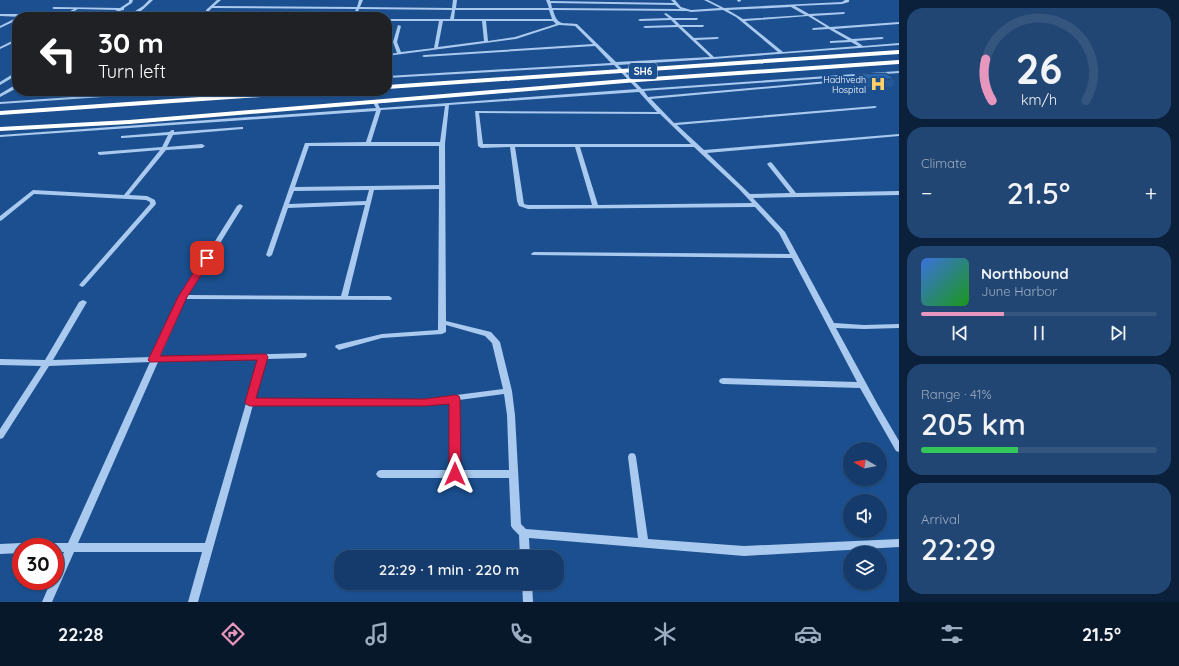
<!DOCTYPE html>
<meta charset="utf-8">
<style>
body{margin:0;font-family:Quicksand,sans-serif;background:#214673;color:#f1f3f6;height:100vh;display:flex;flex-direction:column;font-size:15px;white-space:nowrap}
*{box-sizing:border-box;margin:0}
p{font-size:13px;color:#9dadc1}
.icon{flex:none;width:22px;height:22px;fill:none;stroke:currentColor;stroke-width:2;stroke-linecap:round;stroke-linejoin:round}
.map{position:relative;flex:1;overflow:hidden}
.drawer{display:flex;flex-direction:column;gap:8px;padding:8px;background:#0b203b;width:280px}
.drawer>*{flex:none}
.guide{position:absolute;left:12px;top:12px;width:380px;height:84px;border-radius:16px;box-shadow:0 1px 3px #0004,0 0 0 1px #33557e;background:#202124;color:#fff;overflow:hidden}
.needle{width:26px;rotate:280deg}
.controls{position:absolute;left:843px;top:442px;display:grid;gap:8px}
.controls a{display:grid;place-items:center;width:44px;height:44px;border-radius:50%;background:#143b6b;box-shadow:0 1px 3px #0004,0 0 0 1px #33557e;font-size:20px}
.speed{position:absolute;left:12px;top:538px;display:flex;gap:8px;font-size:20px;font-weight:700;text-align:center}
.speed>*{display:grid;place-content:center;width:52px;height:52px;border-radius:50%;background:#143b6b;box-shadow:0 1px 3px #0004,0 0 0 1px #33557e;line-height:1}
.speed .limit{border:6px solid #d22;background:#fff;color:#111}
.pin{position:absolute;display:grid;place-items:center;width:34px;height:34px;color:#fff;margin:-17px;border-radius:8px;box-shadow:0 2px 6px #0006}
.me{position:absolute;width:44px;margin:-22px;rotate:0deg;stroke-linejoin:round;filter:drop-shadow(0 0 3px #0008)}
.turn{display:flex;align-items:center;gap:14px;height:84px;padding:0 20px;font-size:18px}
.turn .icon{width:52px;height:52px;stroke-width:2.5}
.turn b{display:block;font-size:28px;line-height:34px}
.big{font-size:30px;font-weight:600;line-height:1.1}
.drawer .tile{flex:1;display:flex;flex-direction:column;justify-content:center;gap:6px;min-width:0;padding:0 14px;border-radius:16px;background:#214673}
.drawer .dial{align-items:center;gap:0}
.dial svg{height:104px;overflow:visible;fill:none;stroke:#33557e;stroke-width:7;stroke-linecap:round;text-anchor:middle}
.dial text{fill:#f1f3f6;stroke:none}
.song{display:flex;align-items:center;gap:12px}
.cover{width:48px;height:48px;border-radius:6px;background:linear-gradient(135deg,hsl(220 70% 55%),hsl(120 70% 35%))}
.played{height:4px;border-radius:2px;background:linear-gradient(90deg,#e797bd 35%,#33557e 35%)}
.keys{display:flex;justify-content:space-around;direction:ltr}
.heat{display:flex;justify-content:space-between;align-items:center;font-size:22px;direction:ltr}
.charge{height:6px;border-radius:3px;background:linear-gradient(90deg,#34c759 41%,#33557e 0)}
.trip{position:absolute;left:334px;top:550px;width:230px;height:40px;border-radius:16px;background:#143b6b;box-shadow:0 1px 3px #0004,0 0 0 1px #33557e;font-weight:600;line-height:40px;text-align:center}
.tabs{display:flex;height:64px;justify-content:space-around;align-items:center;background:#08182b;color:#9dadc1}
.tabs .icon{width:28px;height:28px}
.tabs .active{color:#e797bd}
.tabs b{font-size:18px;color:#f1f3f6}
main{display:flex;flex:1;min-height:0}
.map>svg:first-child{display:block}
</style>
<main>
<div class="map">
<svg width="899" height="602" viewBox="0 0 899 602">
<rect width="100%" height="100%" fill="#1b4f8f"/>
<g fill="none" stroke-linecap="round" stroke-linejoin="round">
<path fill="#a9c9ee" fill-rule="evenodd" d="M129 0H133L132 3 124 8V10C118 10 114 17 107 17L117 10 78 9 64 17H59L74 9H54L52 8 54 7 120 8 129 2Z
M149 0H153C146 7 136 17 126 17L143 6Z
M217 0H221L214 6 357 7 359 0H363L360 7 452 8 453 0H457L456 8H549L546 0H550V1L674 3 671 0H675L681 7 691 10 720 8 704 0H708L724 8 842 2 845 0H849V2L842 4 795 6 809 14 845 12 844 14 812 16 830 27 899 22V24L834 29 852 39 882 37 884 38 882 39 856 41 863 46 899 43V45L713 59 618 65 642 89 899 71V73L644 91 648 97 862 78V80H861L651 99 674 123 875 106 877 107 875 108 677 125 704 150 899 134V136L707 153 750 194 790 193 767 164 770 162 772 163 796 193 899 191V195L753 198 785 232 834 323 864 325 899 324V328L864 329 836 328 878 405 899 441V452L896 451 860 388 723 384 720 383 719 381 720 379 723 378 857 382 792 258 532 255 531 254 532 253 534 252 790 254 779 233 755 207 528 209 519 206 517 201 510 147 481 148 478 146 475 111 657 112 639 92 449 105 445 144 446 321 491 332 500 342 512 391 515 415 521 524 526 529 638 538 628 457 629 454 632 453 635 454 636 457 648 539 744 546 899 539V547L744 556 529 538 530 557H520L519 535 513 529 511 526 509 478H381L378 477 376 474 378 471 381 470H450L451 402 425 405H253L198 602H188L202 552H74L52 602H42L51 581H55V572L64 552 55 553V547H50L51 545 55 543H68L150 362 49 366 3 438 0 439V429L41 366 0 365V359L45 360 79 302 83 300 87 302 53 360 152 357 180 297 237 206 240 204 243 206 188 295 341 296 365 205 288 208 272 255 269 257 266 255 305 143 366 142 376 111 0 137V135L376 108 372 101 374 100H376L380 108 637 89 614 65 387 78V76L611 63 595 46 424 57 422 56 424 55 593 44 575 26 559 25 516 39 387 56V54L397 53 393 42 398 25 401 26 397 42 401 52 434 48 439 21H387V19H450L452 10 359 9 356 17H352L356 9 212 8 208 12H206V10ZM551 3 675 5 680 9 552 8ZM791 7 805 15 743 19 728 10ZM455 10H549L552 19H454ZM553 10 687 11 691 12 723 10 736 17 778 52 714 57 696 40 717 39 719 38 718 37 694 38 682 27H703L704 25H680L675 20H697L698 18H673L666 13 664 14 669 18 640 19 638 20 640 21 671 20 676 25 645 26 643 27 645 28 678 27 710 57 616 62 577 24C562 22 558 27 553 10ZM808 16 826 27 813 28 812 30 829 29 848 40 831 41H830V43L851 42 858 46 783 52 745 21ZM443 21H482L484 41 438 47ZM486 21H553L556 24 515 37 488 41ZM445 106 440 142H371L381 110ZM479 113 660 114 691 144H483ZM309 146H439V185L295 187ZM515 147H575L592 205H528L524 204ZM580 147H694L739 189 752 203 598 205ZM439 189 438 330 382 334 336 345 335 347 339 350 382 338 442 334 446 332V325L485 336 492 343 503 389 425 399H255L266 359 303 358 306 357 307 355 306 353 160 357 186 299 391 300 392 298 389 296H348L374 190ZM369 190 366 201 289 204 294 191ZM259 359 205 543H78L158 362ZM504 394 507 415 509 470H460L459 400Z
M737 0H741V1L738 2Z
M342 11 343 13 240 14 238 13 240 12Z
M0 14H19L23 16 22 17 0 16Z
M16 18H17V20L0 28V26Z
M16 39H17V41L0 49V47Z
M16 72H17V75L0 85V82Z
M15 85H17V88L0 97V94Z
M158 91H179L177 92 0 104V102Z
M241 127H243V129L173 135 167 147 202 144 205 146 202 148 166 150 129 195 147 196 155 200 156 204 84 286 82 287 79 285 150 204V202L146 200 34 194 2 220 0 221V216L33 190 124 195 160 150 100 155 98 154V152L162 147 168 135 123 138H121V136L169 132 172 130H174V132Z
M21 543 25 545 26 547H21V553L0 554V544Z
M522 583H532L533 602H523Z"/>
<path fill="#fff" fill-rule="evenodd" d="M899 50V54L387 89V85Z
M899 60V64L637 82 129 124 0 131V127L129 120 637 78Z
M286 91H322L318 93 0 115V111Z"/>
</g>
<path fill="#245895" d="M855 74 895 79 892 87H860L852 81Z"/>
<path fill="#2a66ad" stroke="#1d4779" d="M886 73 895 79H863L855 74Z"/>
<path fill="#e11d48" stroke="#92132f" d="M207 255 212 258 187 297 160 356 266 354 268 357 256 398 425 399 455 395 459 396 460 399 461 474 459 478 455 479 451 478 449 474V404L425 406H250L246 404 245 402 257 360 150 362 148 360 178 297 204 256Z"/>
<defs>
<g id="hospital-bare" transform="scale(1.2)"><path d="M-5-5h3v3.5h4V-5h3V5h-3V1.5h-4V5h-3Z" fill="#ffd166" stroke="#1b4f8f" stroke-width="2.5" paint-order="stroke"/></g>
</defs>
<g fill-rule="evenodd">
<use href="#hospital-bare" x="878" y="84"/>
</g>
<g text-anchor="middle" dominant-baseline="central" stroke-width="4" stroke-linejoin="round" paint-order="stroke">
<g font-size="9" fill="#fff" stroke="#1b4f8f" text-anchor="end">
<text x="866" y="79">Hadhvedh<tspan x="866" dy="10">Hospital</tspan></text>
</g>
<rect fill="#1b4f8f" stroke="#bbcadd" stroke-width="1" x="629" y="63" width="28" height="16" rx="3"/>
<g font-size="10" font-weight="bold" fill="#fff">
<text x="643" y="71">SH6</text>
</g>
</g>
</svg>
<div class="controls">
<a><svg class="needle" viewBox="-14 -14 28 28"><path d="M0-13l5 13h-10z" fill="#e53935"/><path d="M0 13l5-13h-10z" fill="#9dadc1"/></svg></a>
<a><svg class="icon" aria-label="sound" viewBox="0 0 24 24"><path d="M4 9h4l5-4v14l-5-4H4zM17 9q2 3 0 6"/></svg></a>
<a><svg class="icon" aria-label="layers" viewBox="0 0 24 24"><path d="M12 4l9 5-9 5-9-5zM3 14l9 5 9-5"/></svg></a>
</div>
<div class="speed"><div class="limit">30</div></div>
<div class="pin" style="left:207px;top:258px;background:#d93025"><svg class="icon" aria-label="arrive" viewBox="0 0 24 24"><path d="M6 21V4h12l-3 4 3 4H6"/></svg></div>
<svg class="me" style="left:455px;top:474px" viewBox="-20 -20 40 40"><path d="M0-17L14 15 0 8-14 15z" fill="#e11d48" stroke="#fff" stroke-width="4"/></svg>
<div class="trip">22:29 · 1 min · 220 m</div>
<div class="guide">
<div class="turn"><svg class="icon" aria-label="left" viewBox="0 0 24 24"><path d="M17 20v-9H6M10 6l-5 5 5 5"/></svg><div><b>30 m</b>Turn left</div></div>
</div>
</div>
<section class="drawer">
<div class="tile dial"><svg viewBox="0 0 100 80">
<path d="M14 69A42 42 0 1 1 86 69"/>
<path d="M14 69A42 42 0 0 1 9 37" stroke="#e797bd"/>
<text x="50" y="56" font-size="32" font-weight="700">26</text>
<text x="50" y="72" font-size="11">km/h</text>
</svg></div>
<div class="tile"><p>Climate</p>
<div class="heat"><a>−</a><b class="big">21.5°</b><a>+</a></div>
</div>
<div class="tile">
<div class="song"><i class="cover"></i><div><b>Northbound</b><p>June Harbor</p></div></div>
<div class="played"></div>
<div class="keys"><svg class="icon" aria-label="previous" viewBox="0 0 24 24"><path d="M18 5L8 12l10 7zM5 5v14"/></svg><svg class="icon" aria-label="pause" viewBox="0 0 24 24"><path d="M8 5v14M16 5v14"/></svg><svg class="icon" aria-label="next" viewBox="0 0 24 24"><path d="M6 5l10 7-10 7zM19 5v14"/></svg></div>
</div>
<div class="tile"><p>Range · 41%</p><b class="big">205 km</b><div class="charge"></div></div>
<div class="tile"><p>Arrival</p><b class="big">22:29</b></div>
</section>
</main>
<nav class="tabs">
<b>22:28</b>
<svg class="icon active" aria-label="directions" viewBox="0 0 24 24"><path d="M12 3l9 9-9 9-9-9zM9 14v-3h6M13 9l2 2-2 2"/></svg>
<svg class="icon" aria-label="music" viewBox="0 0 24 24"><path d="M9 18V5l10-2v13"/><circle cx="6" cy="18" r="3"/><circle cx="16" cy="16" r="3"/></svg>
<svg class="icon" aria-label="phone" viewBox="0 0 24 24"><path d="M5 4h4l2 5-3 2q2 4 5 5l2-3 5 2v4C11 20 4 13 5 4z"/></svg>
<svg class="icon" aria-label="climate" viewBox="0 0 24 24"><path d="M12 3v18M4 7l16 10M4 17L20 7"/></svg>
<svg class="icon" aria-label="car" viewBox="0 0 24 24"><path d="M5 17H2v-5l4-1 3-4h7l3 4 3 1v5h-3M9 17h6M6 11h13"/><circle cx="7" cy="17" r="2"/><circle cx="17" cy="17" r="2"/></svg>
<svg class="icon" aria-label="filters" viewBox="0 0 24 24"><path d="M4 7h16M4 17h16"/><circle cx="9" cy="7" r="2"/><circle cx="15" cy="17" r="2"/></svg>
<b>21.5°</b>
</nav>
